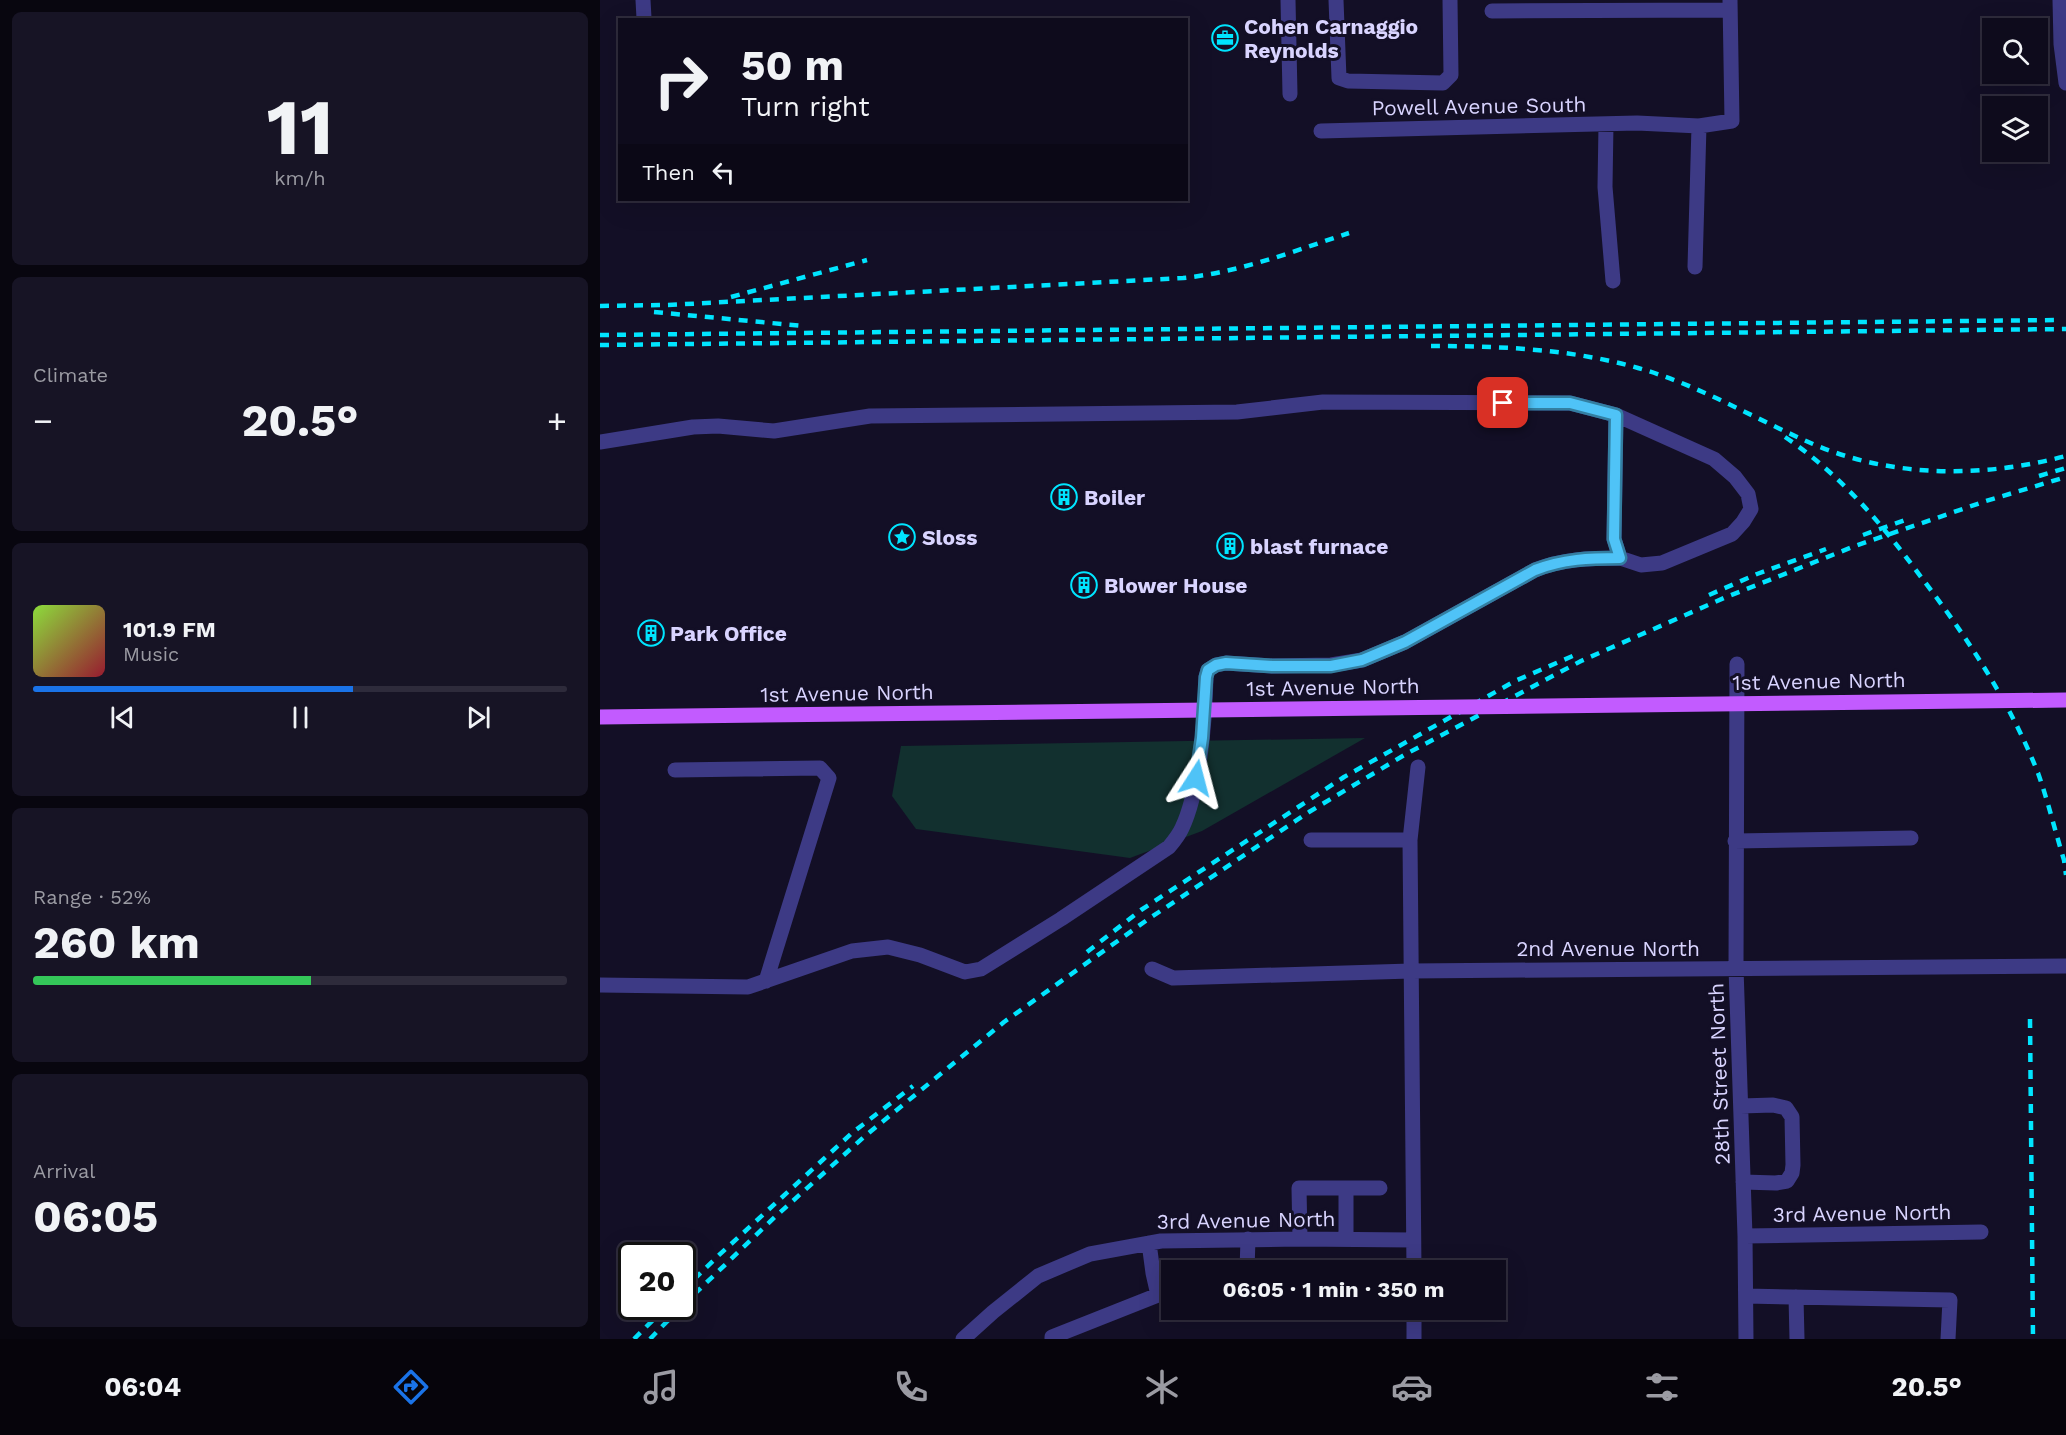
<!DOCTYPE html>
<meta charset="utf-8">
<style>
body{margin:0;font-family:"Work Sans",sans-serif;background:#171425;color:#f1f3f6;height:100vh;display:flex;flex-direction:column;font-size:22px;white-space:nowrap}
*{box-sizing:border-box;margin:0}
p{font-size:20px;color:#9b9ba3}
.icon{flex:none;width:33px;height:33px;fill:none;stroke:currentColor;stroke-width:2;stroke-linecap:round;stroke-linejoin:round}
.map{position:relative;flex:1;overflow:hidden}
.details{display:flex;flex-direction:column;gap:12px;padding:12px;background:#08060f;width:600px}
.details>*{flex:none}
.banner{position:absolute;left:18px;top:18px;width:570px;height:183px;border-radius:0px;box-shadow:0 6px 24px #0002,0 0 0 2px #2e2b3b;background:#0e0b1c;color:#f1f3f6;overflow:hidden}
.buttons{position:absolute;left:1382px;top:18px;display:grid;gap:12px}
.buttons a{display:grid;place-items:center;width:66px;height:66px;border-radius:0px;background:#0e0b1c;box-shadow:0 6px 24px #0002,0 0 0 2px #2e2b3b;font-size:30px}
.speed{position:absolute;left:18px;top:1242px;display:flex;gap:12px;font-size:30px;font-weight:700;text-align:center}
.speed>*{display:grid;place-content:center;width:78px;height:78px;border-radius:50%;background:#0e0b1c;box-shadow:0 6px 24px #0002,0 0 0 2px #2e2b3b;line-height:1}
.speed .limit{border:3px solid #111;border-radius:9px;background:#fff;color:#111}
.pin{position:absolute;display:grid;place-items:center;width:51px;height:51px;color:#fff;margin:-26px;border-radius:12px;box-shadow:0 3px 9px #0006}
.me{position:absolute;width:66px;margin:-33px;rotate:9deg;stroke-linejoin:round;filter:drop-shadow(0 0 4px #0008)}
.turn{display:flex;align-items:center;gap:21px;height:126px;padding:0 24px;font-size:27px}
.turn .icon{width:78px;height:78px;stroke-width:2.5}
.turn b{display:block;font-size:42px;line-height:51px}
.then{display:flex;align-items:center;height:57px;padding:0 24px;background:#0003;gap:12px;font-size:22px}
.big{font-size:45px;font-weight:700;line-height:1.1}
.details .widget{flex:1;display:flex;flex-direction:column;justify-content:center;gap:9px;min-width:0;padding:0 21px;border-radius:9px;background:#171425}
.details .dial{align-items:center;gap:0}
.dial b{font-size:78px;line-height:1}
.song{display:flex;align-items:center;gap:18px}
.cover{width:72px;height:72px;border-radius:9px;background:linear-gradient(135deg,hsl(90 70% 55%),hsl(350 70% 35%))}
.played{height:6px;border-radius:3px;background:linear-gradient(90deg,#1a73e8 60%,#2e2b3b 60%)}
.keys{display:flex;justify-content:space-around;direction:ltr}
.heat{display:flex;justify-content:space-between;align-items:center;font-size:33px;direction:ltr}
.charge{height:9px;border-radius:4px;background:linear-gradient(90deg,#34c759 52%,#2e2b3b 0)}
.trip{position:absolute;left:561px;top:1260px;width:345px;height:60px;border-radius:0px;background:#0e0b1c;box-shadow:0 6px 24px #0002,0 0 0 2px #2e2b3b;font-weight:700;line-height:60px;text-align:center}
.dock{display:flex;height:96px;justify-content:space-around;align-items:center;background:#06040b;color:#9b9ba3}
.dock .icon{width:42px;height:42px}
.dock .on{color:#1a73e8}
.dock b{font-size:27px;color:#f1f3f6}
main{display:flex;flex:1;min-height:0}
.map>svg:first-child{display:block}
</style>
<main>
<section class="details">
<div class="widget dial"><b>11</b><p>km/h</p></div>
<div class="widget"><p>Climate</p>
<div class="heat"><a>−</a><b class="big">20.5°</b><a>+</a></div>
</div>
<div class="widget">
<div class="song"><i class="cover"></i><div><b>101.9 FM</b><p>Music</p></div></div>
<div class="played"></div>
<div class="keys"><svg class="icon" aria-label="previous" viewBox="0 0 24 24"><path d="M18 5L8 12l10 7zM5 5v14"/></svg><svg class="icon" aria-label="pause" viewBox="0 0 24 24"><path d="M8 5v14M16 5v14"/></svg><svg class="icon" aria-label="next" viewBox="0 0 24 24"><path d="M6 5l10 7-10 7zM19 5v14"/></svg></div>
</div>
<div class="widget"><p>Range · 52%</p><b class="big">260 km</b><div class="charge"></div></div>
<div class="widget"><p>Arrival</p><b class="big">06:05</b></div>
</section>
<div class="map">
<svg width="1466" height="1339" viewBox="0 0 1466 1339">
<rect width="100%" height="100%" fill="#130f26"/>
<path fill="#12302f" d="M765 738 602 831 530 858 316 829 292 796 301 746Z"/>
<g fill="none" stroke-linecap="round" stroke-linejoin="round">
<path stroke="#3d3a85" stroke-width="15" d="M43 0 44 18
M688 0 690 94
M736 0 739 78 748 81 843 83 851 75 850 0
M1460 0 1461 44 1466 83
M892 11 1130 10
M1006 124 1005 187 1013 281
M721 131 1037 123 1099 126 1132 121 1130 0
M1095 267 1099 126
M0 442 93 427 118 426 174 431 270 416 637 412 723 402 970 403 1016 415 1114 459 1135 477 1148 494 1151 509 1143 522 1132 534 1062 563 1041 565 1020 558 1014 539 1016 415
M1137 664 1136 968 1145 1236 1146 1339
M75 770 220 768 229 778 166 981
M711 840H810
M1135 841 1311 838
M552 969 573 978 811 971 1466 966
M0 985 148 987 252 951 288 947 320 955 365 972 381 969 461 919 569 847C574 841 579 835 582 828 600 790 605 719 606 677L608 670 616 665 626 663 672 666 731 665 762 660 805 642 935 570C962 559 990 558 1020 558
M1141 1106 1173 1105 1186 1108 1192 1117 1193 1165 1192 1173 1187 1181 1176 1183 1143 1182
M746 1189V1239
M1145 1236 1381 1232
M700 1239 699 1188H780
M549 1243 553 1273 558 1295
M647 1270 648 1239
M814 1270 810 840 818 767
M1146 1296 1350 1300 1348 1339
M1196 1297 1197 1339
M814 1310V1339
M363 1339 393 1312 438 1276 490 1254 561 1241 698 1239 813 1240
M452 1339V1337L558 1295 572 1294"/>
<path stroke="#00e5ff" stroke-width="4.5" stroke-dasharray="9 8" stroke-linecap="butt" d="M131 297 267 260
M0 306 68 305 583 278C641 272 694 251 749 233
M54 312 203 326
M0 335 1460 320
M0 345 1466 329
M831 346C900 346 972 349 1038 368 1099 385 1155 419 1213 444 1292 478 1383 478 1466 456
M1185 437C1240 474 1282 524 1321 577 1367 637 1410 702 1438 773 1448 801 1455 831 1464 860L1466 875
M1439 476 1466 468
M1263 535 1305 520
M1109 595 1157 574 1226 549
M487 952 541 910 744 777 915 681 975 655
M1430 1019 1433 1339
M82 1291 118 1256 252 1133 313 1086
M82 1306 176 1216 265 1136 404 1022 547 920 709 812 806 754 981 661 1124 598 1255 546 1386 501 1466 477
M34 1339 67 1306
M50 1339 82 1306"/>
<path stroke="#c25bff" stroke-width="15" d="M0 717 1466 700"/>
</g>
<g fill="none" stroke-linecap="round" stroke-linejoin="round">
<g stroke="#337fa1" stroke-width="15">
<path id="route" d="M596 778 602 738 606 677 608 670 616 665 626 663 672 666H731L762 660 805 642 935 570C963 559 990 558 1020 558L1014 539 1016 415 970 403H903"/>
</g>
<use href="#route" stroke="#4fc3f7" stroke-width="10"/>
</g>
<defs>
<g id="office-ring" transform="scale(1.35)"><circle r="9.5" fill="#130f26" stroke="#00e5ff" stroke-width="1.5"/><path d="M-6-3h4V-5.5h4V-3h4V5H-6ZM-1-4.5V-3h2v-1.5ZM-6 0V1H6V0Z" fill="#00e5ff"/></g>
<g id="building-ring" transform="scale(1.35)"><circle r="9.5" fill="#130f26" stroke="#00e5ff" stroke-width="1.5"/><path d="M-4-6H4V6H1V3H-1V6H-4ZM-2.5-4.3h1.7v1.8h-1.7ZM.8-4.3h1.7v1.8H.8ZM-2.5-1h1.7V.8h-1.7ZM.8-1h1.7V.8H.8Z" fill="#00e5ff"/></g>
<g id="sight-ring" transform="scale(1.35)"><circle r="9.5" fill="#130f26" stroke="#00e5ff" stroke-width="1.5"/><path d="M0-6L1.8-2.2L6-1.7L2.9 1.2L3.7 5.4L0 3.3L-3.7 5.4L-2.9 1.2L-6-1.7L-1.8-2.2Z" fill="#00e5ff"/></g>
</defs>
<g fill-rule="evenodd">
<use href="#office-ring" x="625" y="38"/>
<use href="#building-ring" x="464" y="497"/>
<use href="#sight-ring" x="302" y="537"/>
<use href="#building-ring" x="630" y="546"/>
<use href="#building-ring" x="484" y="585"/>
<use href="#building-ring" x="51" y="633"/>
</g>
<g text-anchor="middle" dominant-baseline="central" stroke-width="6" stroke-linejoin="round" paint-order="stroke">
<g font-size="21" font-weight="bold" fill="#d9d4ff" stroke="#130f26" text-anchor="start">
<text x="644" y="26">Cohen Carnaggio<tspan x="644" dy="24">Reynolds</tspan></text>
<text x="484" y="497">Boiler</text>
<text x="322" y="537">Sloss</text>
<text x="650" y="546">blast furnace</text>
<text x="504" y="585">Blower House</text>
<text x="70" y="633">Park Office</text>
</g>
<g font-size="21" fill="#d9d4ff" stroke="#130f26">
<text transform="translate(879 106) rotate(-1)">Powell Avenue South</text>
<text transform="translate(1219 681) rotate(-1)">1st Avenue North</text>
<text transform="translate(733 687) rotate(-1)">1st Avenue North</text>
<text transform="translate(247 693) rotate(-1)">1st Avenue North</text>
<text x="1008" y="948">2nd Avenue North</text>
<text transform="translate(1119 1074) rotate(-92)">28th Street North</text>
<text transform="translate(1262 1213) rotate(-1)">3rd Avenue North</text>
<text transform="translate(646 1220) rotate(-1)">3rd Avenue North</text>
</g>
</g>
</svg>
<div class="buttons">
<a><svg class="icon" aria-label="search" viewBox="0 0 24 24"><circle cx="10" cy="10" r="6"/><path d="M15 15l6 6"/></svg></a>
<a><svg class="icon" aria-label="layers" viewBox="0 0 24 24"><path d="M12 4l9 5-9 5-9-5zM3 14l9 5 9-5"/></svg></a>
</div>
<div class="speed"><div class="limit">20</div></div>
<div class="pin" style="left:903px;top:403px;background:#d93025"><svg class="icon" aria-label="arrive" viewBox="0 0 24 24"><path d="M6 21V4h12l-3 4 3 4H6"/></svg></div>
<svg class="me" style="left:596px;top:778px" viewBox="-20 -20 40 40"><path d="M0-17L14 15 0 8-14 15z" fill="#4fc3f7" stroke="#fff" stroke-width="4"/></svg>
<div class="trip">06:05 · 1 min · 350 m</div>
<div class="banner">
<div class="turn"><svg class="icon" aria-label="right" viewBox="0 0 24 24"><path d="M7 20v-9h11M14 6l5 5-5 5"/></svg><div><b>50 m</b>Turn right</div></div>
<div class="then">Then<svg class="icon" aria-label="left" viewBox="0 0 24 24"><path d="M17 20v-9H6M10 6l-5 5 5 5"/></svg></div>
</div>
</div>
</main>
<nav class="dock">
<b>06:04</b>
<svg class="icon on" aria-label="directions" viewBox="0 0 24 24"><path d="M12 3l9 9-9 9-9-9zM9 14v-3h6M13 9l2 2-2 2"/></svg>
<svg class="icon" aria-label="music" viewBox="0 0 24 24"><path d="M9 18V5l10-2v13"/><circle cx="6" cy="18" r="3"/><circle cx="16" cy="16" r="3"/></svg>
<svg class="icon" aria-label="phone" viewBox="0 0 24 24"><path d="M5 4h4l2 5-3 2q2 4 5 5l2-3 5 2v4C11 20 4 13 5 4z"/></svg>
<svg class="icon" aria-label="climate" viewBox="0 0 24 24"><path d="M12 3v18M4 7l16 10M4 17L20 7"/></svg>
<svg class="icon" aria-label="car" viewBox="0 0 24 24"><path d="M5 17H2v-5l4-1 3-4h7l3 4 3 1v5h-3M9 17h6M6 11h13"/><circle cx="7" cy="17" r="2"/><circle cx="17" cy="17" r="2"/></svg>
<svg class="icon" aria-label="filters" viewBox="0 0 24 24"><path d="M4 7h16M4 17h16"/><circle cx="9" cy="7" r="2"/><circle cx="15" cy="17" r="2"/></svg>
<b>20.5°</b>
</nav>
